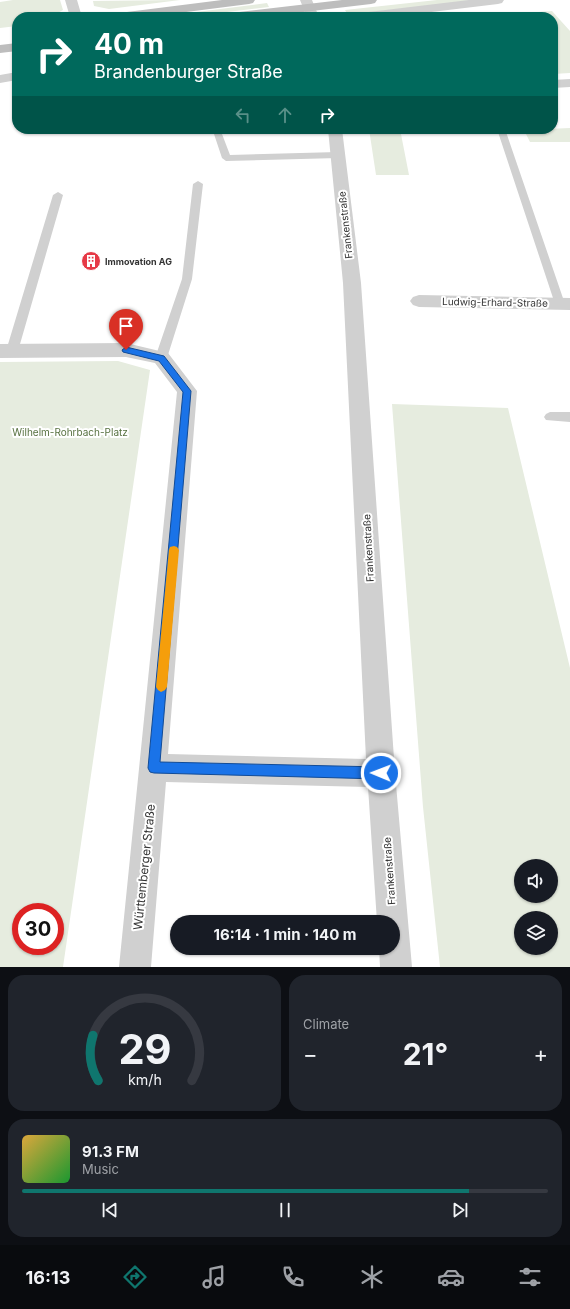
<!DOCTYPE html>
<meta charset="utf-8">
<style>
body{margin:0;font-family:Inter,sans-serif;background:#20242c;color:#f1f3f6;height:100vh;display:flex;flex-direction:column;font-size:15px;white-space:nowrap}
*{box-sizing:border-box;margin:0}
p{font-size:13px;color:#9ea1a6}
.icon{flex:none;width:22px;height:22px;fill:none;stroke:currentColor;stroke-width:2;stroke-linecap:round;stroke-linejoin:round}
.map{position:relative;height:967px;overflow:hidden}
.details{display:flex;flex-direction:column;gap:8px;padding:8px;background:#0d0f14;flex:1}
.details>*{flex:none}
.banner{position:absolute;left:12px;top:12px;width:546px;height:122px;border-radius:16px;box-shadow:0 1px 3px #0004;background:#00695c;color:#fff;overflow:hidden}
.fabs{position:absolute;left:514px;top:859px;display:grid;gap:8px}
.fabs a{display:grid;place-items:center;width:44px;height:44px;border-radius:50%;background:#171b24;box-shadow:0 1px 3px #0004;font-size:20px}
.speed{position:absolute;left:12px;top:903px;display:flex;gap:8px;font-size:20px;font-weight:700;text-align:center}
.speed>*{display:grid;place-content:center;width:52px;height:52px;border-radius:50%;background:#171b24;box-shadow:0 1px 3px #0004;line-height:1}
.speed .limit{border:6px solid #d22;background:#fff;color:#111}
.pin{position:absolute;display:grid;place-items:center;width:34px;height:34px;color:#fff;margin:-41px -17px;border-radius:50% 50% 50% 0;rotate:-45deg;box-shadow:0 0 4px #0007}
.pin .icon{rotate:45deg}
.me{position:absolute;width:44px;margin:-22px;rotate:271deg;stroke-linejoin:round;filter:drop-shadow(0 0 3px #0008)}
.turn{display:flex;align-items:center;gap:14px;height:84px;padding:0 16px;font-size:18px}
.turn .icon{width:52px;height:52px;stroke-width:2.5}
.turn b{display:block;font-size:28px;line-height:34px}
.lanes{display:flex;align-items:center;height:38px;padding:0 16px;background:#0003;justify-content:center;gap:20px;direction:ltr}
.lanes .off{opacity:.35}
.big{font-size:30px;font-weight:700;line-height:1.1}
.details .widget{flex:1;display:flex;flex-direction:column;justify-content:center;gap:6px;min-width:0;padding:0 14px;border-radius:16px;background:#20242c}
.details .dial{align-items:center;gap:0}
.dial svg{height:104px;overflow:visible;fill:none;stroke:#363941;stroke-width:7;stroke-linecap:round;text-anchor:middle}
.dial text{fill:#f1f3f6;stroke:none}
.song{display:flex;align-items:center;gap:12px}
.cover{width:48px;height:48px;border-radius:6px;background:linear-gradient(135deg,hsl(40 70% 55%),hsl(130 70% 35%))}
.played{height:4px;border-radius:2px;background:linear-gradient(90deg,#0f766e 85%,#363941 85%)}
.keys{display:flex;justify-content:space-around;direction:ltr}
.heat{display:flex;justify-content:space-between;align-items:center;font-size:22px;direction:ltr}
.details .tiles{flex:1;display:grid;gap:8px;grid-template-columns:1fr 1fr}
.widget:last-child{grid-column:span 2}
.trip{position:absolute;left:170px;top:915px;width:230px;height:40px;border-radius:20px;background:#171b24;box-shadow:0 1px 3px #0004;font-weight:700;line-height:40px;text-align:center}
.tabs{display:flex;height:64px;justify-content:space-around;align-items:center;background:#090b0e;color:#9ea1a6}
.tabs .icon{width:28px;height:28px}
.tabs .current{color:#0f766e}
.tabs b{font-size:18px;color:#f1f3f6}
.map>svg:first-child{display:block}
</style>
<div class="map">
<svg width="570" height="967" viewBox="0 0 570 967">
<rect width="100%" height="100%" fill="#fff"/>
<path fill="#e6ecdf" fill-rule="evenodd" d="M13 0H60L63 10 50 17H17V26L0 28V2Z
M180 0 109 9 94 6 93 1Z
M437 0H476L348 15 345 10Z
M267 3 269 7 185 17H157Z
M552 11 570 31V73L553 74V17H528L525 13Z
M570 128V142H530L524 130Z
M369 129H400L409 175H376Z
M118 361 150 370 63 967H0V362ZM21 912H55V946H21Z
M392 404 508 408 570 668V967H440L423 807ZM521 866H551V896H521ZM521 918H551V948H521Z"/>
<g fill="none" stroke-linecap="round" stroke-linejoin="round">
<path fill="#d0d0d0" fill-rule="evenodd" d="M497 129H505L565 304 564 307H556L555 304Z
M218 131 222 134 230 155 338 152 342 155 338 158 226 161 222 158 214 134Z
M198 181 203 184 192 279 167 358 165 361 161 362 157 361 155 358 182 279 193 184Z
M58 192 63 195 18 351 16 354H8L6 351 53 195Z
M550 412H570V422L546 420 544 417 546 414Z"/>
<path fill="#d0d0d0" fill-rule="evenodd" d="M65 0H77L82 17H70Z
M300 0H312L319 17H307Z
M469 0H504L502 3 498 4 390 17H354L356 14 360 13Z
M17 72V80L0 83V75Z
M570 79V87L553 88V80Z
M328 129H342L361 283 395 773 412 967H380L379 948H393V922H377L368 787 166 782 151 967H119L177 392 155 363 126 357 0 358V344L126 343 168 353 197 391 168 754 366 759 343 283Z
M419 295 570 298V310L419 307 413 305 410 301 413 297Z"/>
<path fill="#bdbdbd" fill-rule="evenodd" d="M222 0H255L253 3 249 4 147 17H113L115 14 119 13Z
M342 0H377L375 3 371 4 261 17H225L227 14 231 13Z
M17 43V51L0 53V45Z"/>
</g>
<path fill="#1a73e8" stroke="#114b97" d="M126 347 164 356 191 391 160 762 381 767 386 769 387 773 386 777 381 779 154 773 150 772 148 768 183 392 159 361 123 352 122 350Z"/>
<path fill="#f59e0b" d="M174 546 177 547 179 550 167 687 165 690 161 692 158 690 156 687 169 550 170 547Z"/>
<defs>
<g id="building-disc" transform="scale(1)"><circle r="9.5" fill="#e63946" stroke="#fff"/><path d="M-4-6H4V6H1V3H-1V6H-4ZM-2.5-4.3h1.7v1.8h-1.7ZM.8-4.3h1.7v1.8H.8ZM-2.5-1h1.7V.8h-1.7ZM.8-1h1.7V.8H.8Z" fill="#fff"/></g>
</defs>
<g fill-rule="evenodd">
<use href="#building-disc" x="91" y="261"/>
</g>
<g text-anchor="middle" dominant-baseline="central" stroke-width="4" stroke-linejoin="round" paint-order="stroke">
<g font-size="9" font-weight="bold" fill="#333" stroke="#fff" text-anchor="start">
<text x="105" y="261">Immovation AG</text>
</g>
<g font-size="10" fill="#333" stroke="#fff">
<text transform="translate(345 225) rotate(-96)">Frankenstraße</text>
<text transform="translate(495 302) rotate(1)">Ludwig-Erhard-Straße</text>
<text transform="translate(368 548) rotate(-93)">Frankenstraße</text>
<text transform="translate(389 871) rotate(-94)">Frankenstraße</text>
</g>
<g font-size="10" fill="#56703f" stroke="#fff">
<text x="70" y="432">Wilhelm-Rohrbach-Platz</text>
</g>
<g font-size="12" fill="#333" stroke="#fff">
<text transform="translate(144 867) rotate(-84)">Württemberger Straße</text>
</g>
</g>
</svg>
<div class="fabs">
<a><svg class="icon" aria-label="sound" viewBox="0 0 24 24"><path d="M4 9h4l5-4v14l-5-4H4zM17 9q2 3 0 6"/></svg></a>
<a><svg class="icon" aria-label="layers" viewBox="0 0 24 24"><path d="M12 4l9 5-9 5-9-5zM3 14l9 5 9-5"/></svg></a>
</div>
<div class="speed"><div class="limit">30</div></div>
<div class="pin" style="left:126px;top:350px;background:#d93025"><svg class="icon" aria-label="arrive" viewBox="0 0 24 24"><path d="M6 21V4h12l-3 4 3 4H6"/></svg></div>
<svg class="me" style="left:381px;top:773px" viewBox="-20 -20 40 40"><circle r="17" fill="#1a73e8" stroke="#fff" stroke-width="3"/><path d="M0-11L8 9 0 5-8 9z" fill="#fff"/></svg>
<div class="trip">16:14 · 1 min · 140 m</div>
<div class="banner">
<div class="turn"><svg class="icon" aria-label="right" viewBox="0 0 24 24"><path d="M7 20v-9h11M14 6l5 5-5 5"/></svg><div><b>40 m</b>Brandenburger Straße</div></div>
<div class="lanes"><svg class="icon off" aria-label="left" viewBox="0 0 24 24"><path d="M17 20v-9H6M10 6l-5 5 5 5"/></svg><svg class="icon off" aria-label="ahead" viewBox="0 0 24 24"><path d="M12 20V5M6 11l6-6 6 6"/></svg><svg class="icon" aria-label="right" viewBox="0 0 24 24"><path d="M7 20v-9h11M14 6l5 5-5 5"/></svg></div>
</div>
</div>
<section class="details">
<div class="tiles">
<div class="widget dial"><svg viewBox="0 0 100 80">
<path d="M14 69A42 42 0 1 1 86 69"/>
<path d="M14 69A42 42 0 0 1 10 34" stroke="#0f766e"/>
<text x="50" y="56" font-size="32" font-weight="700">29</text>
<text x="50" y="72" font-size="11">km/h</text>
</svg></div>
<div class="widget"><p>Climate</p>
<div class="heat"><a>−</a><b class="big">21°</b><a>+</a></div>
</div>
<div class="widget">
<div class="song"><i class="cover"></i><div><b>91.3 FM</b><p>Music</p></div></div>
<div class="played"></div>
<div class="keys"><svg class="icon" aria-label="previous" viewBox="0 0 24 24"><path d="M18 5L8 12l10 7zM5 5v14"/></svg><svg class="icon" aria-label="pause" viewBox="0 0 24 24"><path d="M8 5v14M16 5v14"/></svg><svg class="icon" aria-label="next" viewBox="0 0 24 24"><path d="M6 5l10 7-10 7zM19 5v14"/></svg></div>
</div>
</div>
</section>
<nav class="tabs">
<b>16:13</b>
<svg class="icon current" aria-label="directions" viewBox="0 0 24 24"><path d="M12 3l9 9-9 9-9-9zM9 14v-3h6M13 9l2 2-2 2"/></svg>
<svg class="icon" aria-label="music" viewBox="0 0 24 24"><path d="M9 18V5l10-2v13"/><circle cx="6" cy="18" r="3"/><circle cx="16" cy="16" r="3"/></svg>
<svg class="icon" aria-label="phone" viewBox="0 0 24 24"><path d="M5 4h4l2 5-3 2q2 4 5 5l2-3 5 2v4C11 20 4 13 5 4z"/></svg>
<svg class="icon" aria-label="climate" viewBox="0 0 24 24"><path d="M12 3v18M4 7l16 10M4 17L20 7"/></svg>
<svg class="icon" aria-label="car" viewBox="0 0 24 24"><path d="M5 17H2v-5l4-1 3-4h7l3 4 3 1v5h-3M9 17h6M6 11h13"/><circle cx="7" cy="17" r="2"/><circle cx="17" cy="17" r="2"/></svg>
<svg class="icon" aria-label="filters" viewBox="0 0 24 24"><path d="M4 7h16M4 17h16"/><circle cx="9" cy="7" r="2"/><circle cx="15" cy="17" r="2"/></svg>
</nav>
